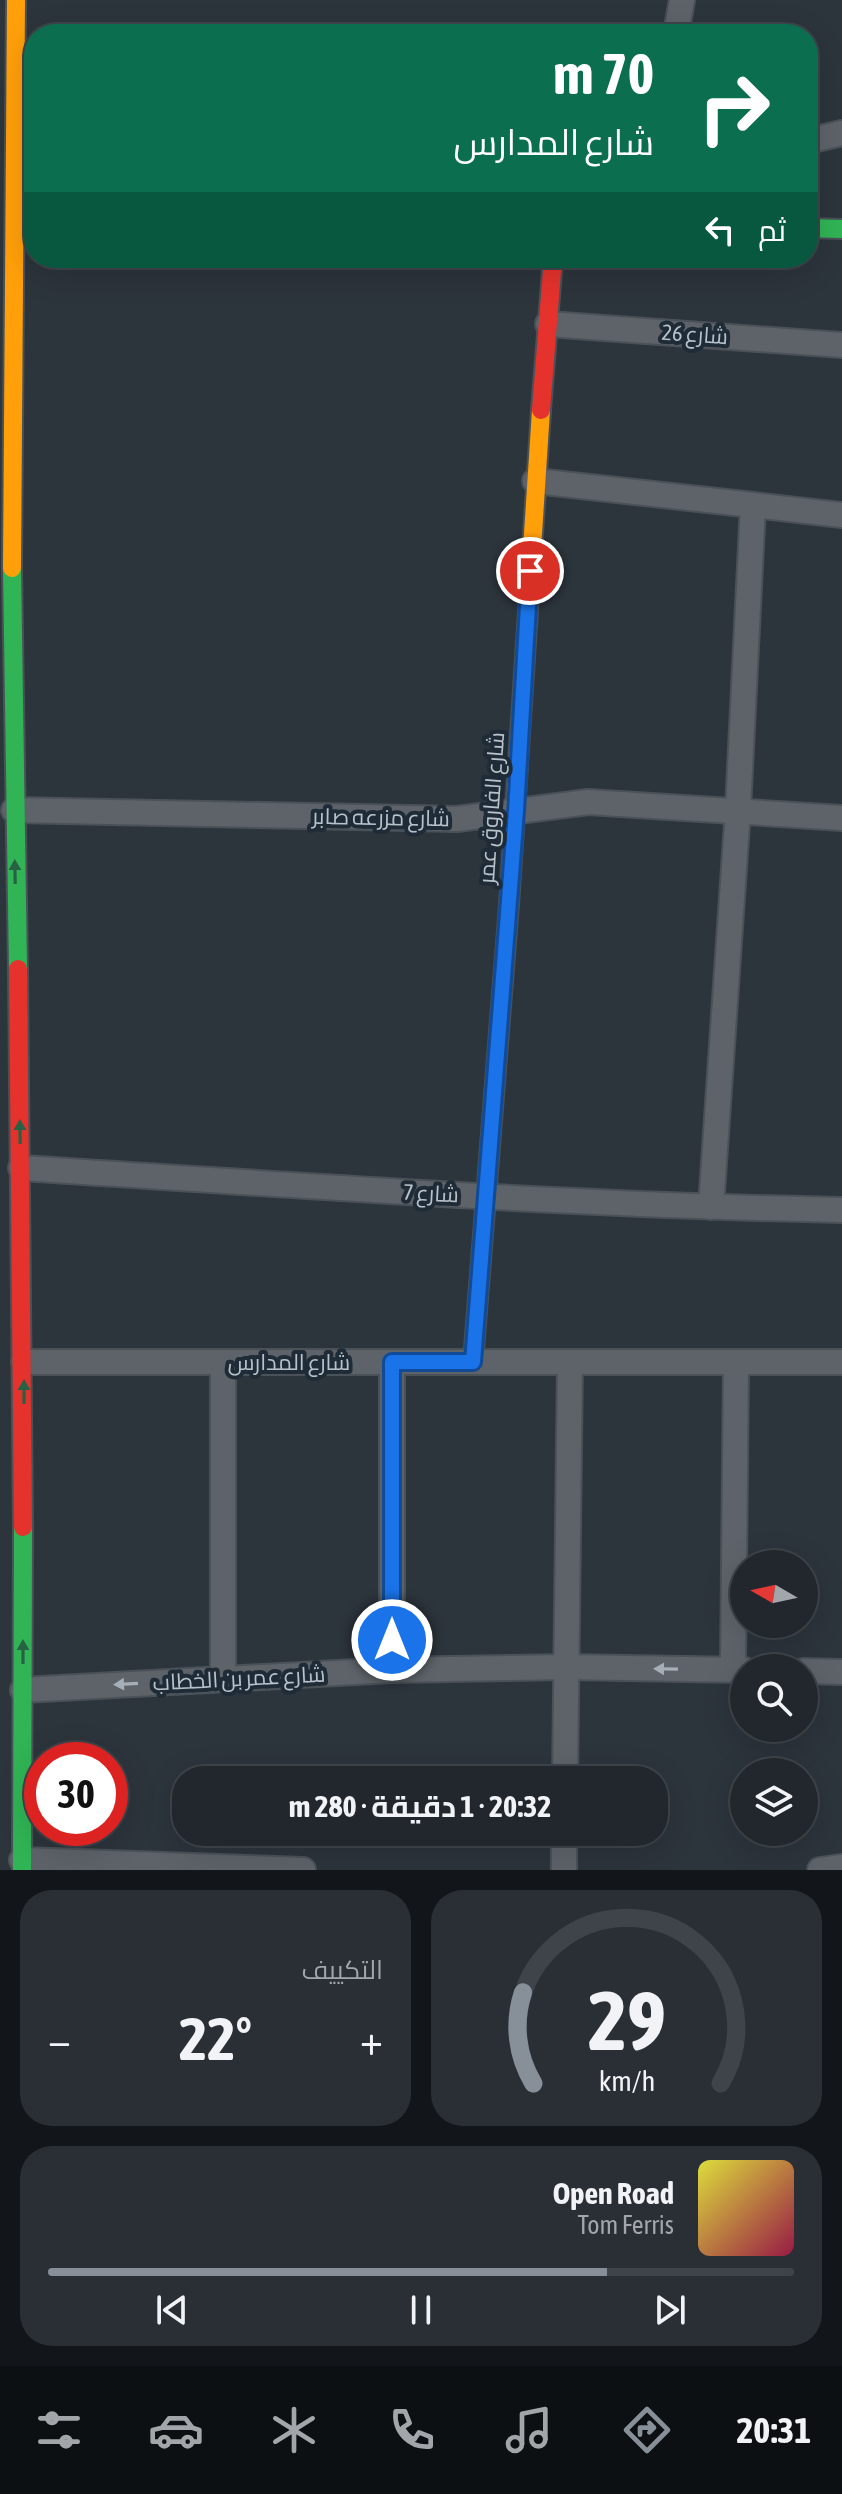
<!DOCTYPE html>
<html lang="ar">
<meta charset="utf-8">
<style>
body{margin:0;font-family:"Asap Condensed",Cairo,sans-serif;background:#292f35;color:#f1f3f6;direction:rtl;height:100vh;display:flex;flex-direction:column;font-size:30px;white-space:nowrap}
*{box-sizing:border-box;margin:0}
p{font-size:26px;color:#a2a5aa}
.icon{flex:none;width:44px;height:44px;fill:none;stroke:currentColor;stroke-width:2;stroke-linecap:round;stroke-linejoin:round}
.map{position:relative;height:1870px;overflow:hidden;direction:ltr}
.drawer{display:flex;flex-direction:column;gap:20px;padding:20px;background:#121519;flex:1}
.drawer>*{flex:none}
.hud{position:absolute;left:24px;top:24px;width:794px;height:244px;border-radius:32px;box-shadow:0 8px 32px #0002,0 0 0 2px #3e4449;direction:rtl;background:#0b6e4f;color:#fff;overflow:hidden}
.needle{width:52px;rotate:279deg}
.buttons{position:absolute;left:730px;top:1550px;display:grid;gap:16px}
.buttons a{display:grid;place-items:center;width:88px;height:88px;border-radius:50%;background:#21272d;box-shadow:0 8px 32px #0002,0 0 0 2px #3e4449;font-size:40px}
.speed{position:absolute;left:24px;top:1742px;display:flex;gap:16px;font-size:40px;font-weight:700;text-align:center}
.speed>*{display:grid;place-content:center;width:104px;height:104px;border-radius:50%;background:#21272d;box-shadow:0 8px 32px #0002,0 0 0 2px #3e4449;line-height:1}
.speed .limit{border:12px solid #d22;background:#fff;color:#111}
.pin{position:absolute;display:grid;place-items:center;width:68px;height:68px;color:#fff;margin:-34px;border:4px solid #fff;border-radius:50%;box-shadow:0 2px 8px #0007}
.me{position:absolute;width:88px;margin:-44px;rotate:0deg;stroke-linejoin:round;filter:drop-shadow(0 0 6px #0008)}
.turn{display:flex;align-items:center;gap:28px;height:168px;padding:0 32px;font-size:36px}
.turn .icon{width:104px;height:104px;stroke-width:2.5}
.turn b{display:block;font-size:56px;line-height:68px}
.then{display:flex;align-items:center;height:76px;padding:0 32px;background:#0003;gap:16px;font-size:30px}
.big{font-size:60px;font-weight:700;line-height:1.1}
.drawer .card{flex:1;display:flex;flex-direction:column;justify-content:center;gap:12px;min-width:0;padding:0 28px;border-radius:32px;background:#292f35}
.drawer .dial{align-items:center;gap:0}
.dial svg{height:208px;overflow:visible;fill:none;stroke:#3e4449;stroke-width:7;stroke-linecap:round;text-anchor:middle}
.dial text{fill:#f1f3f6;stroke:none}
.song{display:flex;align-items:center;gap:24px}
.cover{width:96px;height:96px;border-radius:12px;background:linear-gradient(135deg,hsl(60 70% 55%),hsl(340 70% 35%))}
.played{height:8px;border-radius:4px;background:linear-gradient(90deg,#879099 75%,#3e4449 75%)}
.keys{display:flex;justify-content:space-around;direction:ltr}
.heat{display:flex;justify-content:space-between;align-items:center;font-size:44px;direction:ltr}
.drawer .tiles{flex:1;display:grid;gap:20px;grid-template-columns:1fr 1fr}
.card:last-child{grid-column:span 2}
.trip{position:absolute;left:172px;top:1766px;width:496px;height:80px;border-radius:32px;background:#21272d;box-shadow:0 8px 32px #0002,0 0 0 2px #3e4449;font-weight:700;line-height:80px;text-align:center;direction:rtl}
.tabs{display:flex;height:128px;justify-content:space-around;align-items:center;background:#0d1012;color:#a2a5aa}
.tabs .icon{width:56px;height:56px}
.tabs .active{color:#879099}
.tabs b{font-size:36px;color:#f1f3f6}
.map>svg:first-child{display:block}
</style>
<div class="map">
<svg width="842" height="1870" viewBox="0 0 842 1870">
<rect width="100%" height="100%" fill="#2c343c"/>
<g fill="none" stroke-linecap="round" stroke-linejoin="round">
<g stroke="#4a5258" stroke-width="28">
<path id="street" d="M676 34 682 0
M808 141 842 133
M548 324 842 345
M535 481 753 505
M14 810 457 819 588 802 842 818
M21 1168C294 1185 568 1205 842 1210
M711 1207 738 809 753 505 842 515
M24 1362H842
M392 1362V1670
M733 1670 736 1362
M804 1671 842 1672
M223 1678V1362
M23 1690 392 1670 566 1667 744 1670
M565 1780 570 1362
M22 1860 303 1870
M564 1870V1832
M820 1870 842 1867"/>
</g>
<g stroke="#4a5258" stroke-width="22">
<path id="fast" d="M808 228 842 229
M12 568 18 969
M473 1362 509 905
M22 1870 23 1527"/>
</g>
<g stroke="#4a5258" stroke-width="22">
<path id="slow" d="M12 568 16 0
M509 905 541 410"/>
</g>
<g stroke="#4a5258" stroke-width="22">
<path id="jam" d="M541 410 553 258
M18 969 23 1527"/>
</g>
<use href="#street" stroke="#5d6369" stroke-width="24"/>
<use href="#fast" stroke="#30b455" stroke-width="18"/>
<use href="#slow" stroke="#ff9f0a" stroke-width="18"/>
<use href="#jam" stroke="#e5322d" stroke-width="18"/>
</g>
<defs><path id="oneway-solid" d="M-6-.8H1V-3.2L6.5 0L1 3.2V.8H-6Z" transform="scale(2)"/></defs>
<g fill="#266243">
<use href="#oneway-solid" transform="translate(15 872) rotate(-91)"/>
<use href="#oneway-solid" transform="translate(20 1132) rotate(-91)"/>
<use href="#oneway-solid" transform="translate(24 1392) rotate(-90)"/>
<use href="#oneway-solid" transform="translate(23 1652) rotate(-90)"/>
</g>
<g fill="#a6afb7">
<use href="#oneway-solid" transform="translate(666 1669) rotate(-179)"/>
<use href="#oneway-solid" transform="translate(126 1684) rotate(177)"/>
</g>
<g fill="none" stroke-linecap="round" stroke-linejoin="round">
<g stroke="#114b97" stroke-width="20">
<path id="route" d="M392 1640V1362H473L516 811 530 571"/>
</g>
<use href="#route" stroke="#1a73e8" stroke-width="14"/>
</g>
<g text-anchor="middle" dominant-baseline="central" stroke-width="8" stroke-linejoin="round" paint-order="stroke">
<g font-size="22" fill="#b8c2cb" stroke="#1f2c37">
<text transform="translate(695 334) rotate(4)">شارع 26</text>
<text transform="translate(491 808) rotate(-86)">شارع الفاروق عمر</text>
<text transform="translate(381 817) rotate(1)">شارع مزرعه صابر</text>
<text transform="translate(431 1193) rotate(3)">شارع 7</text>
<text x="289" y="1362">شارع المدارس</text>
<text transform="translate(239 1678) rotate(-3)">شارع عمر بن الخطاب</text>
</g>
</g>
</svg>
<div class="buttons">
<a><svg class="needle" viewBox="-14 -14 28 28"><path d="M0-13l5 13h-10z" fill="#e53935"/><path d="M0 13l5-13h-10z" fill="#a2a5aa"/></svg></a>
<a><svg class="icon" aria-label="search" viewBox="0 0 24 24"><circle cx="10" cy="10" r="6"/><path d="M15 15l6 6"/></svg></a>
<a><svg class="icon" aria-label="layers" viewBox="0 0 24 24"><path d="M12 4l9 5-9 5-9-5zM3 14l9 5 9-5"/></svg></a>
</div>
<div class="speed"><div class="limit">30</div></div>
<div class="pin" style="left:530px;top:571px;background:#d93025"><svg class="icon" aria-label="arrive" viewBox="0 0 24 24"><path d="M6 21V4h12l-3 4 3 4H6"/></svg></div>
<svg class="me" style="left:392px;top:1640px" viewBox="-20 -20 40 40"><circle r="17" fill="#1a73e8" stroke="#fff" stroke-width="3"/><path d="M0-11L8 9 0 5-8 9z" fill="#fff"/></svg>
<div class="trip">20:32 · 1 دقيقة · 280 m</div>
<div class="hud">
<div class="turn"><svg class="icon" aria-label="right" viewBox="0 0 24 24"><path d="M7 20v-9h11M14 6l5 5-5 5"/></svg><div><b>70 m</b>شارع المدارس</div></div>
<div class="then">ثم<svg class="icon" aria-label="left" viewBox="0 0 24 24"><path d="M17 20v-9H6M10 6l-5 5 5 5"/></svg></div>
</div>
</div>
<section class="drawer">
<div class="tiles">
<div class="card dial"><svg viewBox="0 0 100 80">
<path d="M14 69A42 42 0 1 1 86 69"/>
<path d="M14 69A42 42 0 0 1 10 34" stroke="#879099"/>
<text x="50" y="56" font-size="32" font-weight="700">29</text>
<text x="50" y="72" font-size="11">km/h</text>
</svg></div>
<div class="card"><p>التكييف</p>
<div class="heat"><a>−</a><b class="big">22°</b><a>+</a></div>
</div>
<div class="card">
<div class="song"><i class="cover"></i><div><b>Open Road</b><p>Tom Ferris</p></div></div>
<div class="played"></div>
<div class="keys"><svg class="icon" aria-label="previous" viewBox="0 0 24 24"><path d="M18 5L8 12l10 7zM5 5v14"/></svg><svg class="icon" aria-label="pause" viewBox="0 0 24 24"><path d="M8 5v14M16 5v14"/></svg><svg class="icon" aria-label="next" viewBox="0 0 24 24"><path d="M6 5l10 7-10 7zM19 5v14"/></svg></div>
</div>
</div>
</section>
<nav class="tabs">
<b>20:31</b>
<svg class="icon active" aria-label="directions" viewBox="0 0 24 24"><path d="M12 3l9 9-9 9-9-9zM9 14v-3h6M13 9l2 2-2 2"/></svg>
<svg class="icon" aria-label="music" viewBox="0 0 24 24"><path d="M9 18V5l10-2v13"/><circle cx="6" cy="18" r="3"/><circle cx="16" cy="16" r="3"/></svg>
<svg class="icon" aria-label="phone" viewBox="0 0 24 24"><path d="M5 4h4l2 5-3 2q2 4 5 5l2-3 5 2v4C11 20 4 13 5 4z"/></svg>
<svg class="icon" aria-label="climate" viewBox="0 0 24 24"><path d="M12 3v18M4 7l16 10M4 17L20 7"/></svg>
<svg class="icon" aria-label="car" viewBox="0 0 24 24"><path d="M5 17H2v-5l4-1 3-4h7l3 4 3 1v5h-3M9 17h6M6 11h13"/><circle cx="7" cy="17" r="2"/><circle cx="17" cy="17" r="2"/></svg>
<svg class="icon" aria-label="filters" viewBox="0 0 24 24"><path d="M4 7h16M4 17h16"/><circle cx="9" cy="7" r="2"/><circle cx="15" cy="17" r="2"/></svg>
</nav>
